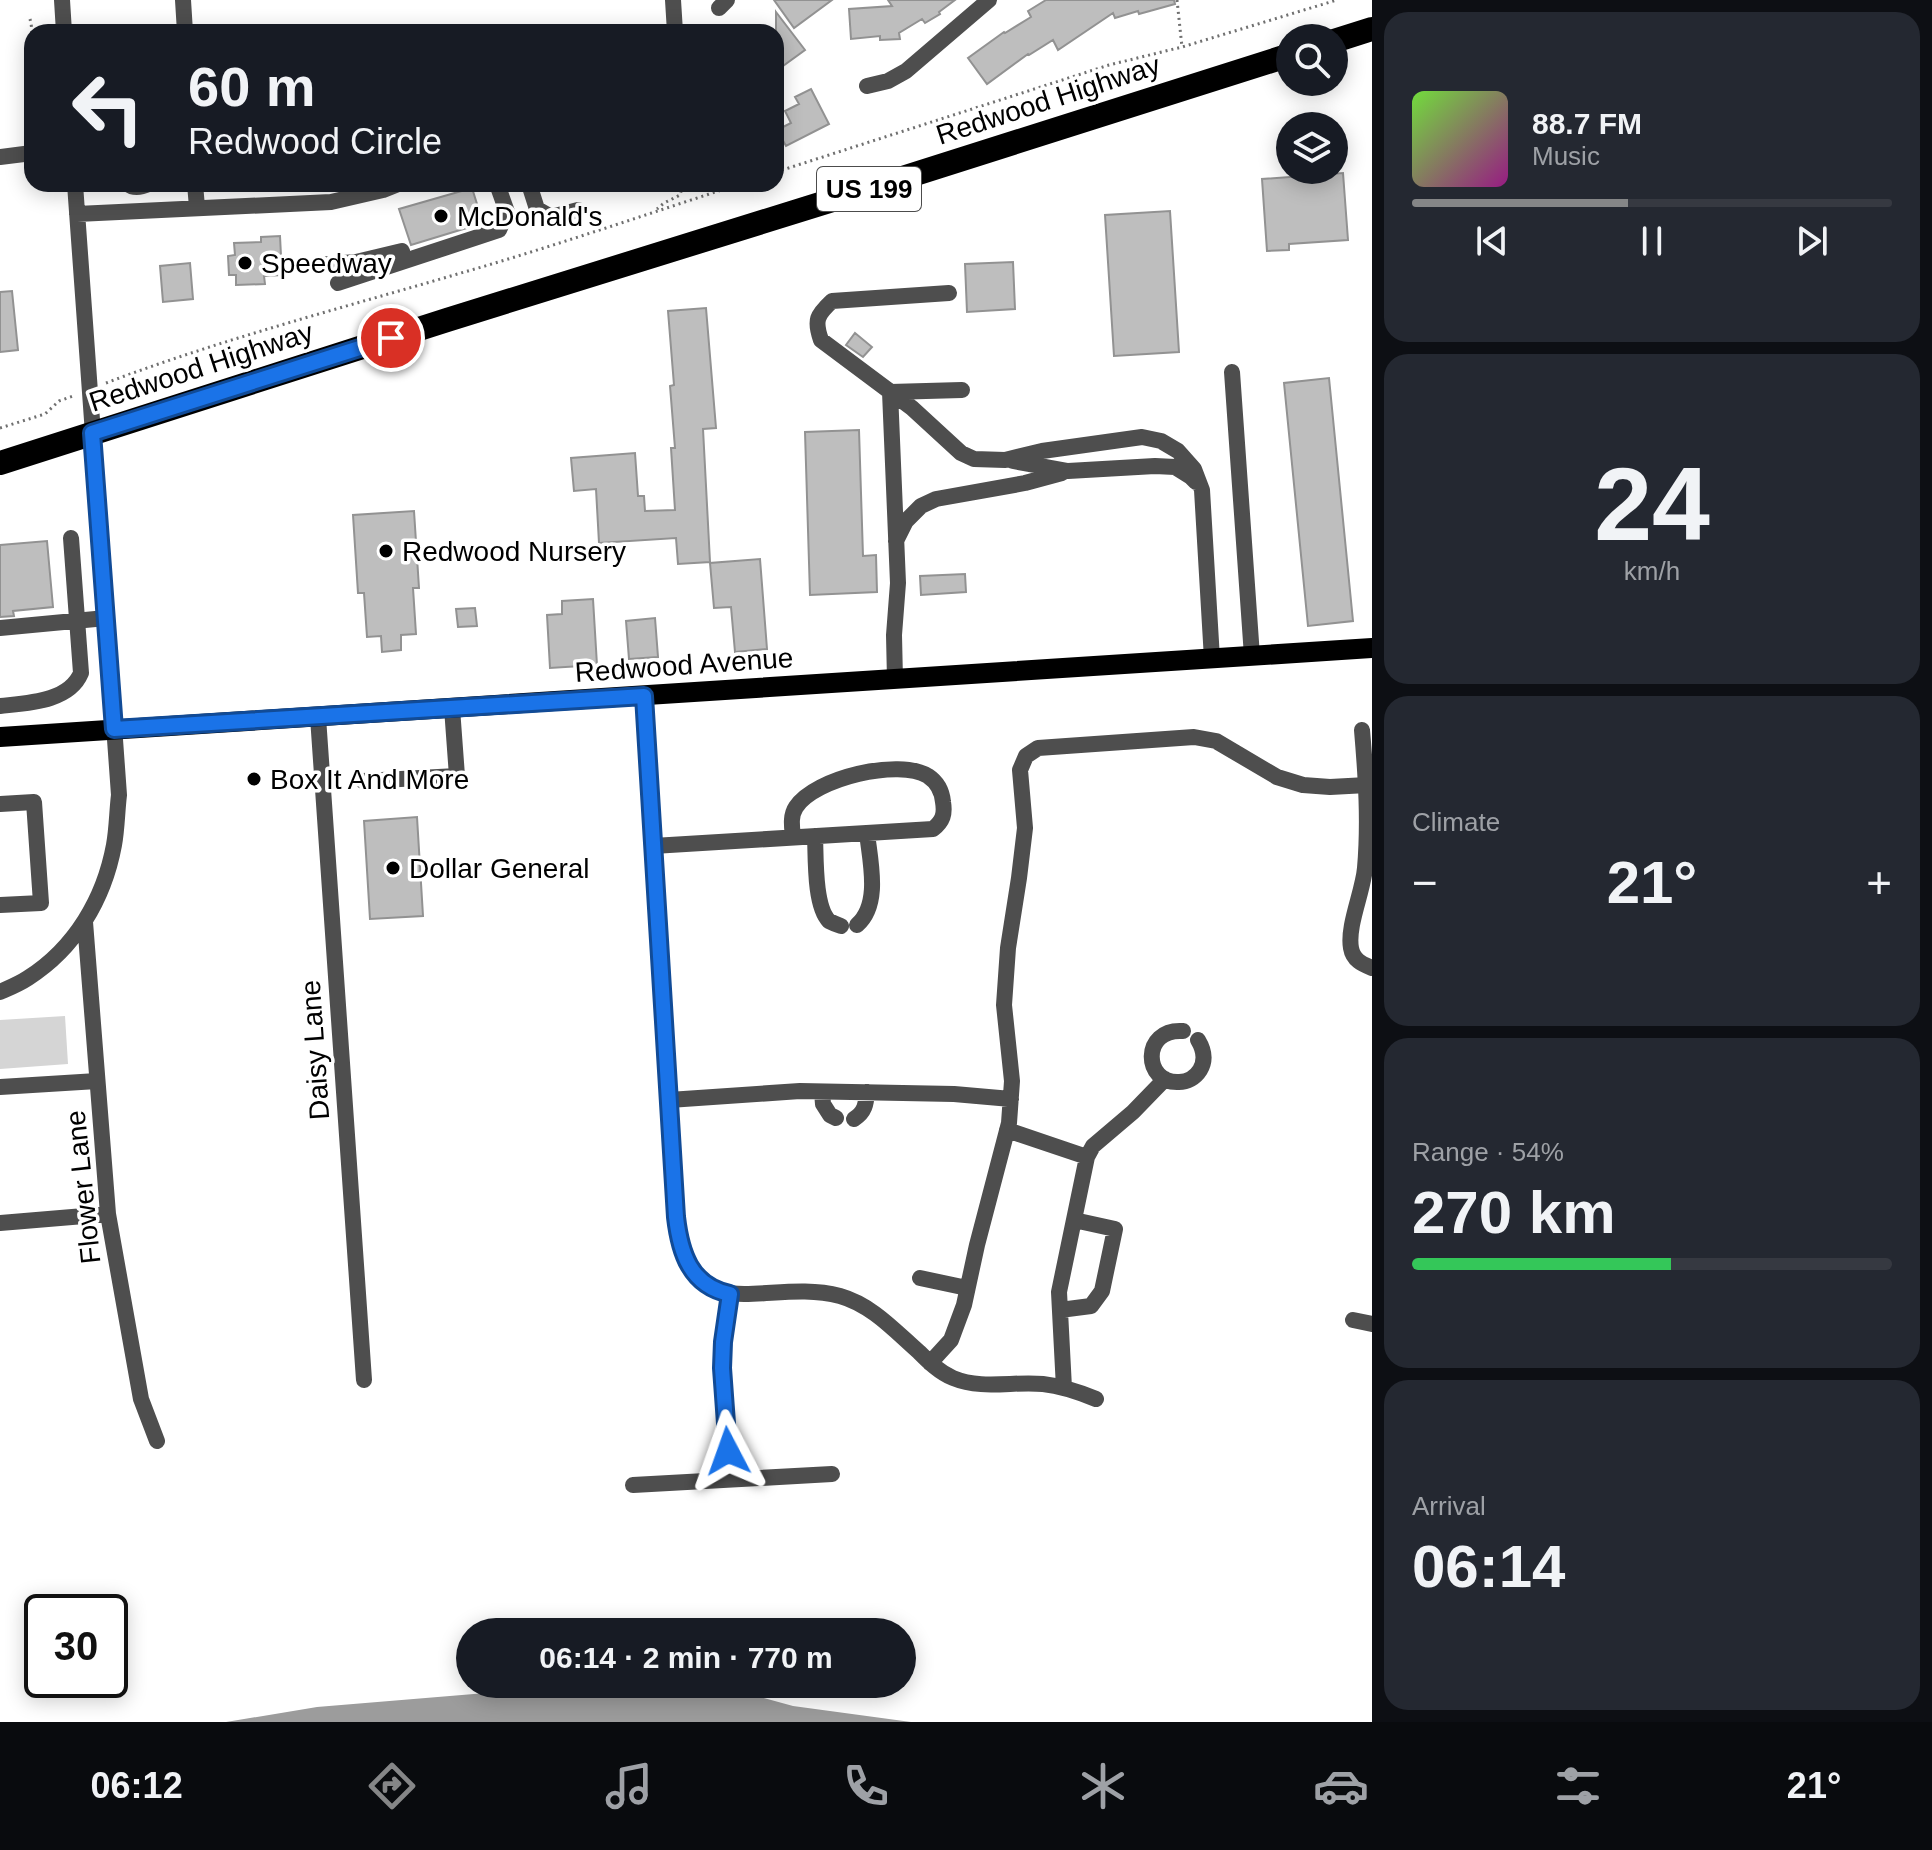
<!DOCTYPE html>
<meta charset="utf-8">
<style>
body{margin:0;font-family:Helvetica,sans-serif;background:#242831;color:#f1f3f6;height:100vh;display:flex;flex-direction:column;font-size:30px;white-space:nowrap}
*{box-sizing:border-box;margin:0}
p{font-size:26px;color:#9ea1a6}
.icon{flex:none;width:44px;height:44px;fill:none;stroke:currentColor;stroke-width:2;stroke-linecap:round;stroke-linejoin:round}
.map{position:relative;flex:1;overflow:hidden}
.sheet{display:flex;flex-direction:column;gap:12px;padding:12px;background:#0d0f14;width:560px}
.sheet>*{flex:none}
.banner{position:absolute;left:24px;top:24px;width:760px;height:168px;border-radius:24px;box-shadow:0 4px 20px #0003;background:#171b24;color:#f1f3f6;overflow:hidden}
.buttons{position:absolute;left:1276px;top:24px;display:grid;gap:16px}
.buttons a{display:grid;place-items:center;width:72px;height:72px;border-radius:50%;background:#171b24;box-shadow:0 4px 20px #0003;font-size:40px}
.speed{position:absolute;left:24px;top:1594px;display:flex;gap:16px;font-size:40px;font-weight:700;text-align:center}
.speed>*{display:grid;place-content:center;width:104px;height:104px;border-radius:50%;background:#171b24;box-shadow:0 4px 20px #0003;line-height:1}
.speed .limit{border:4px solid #111;border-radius:12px;background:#fff;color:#111}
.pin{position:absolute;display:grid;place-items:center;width:68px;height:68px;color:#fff;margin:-34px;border:4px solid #fff;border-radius:50%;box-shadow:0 2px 8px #0007}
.me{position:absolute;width:88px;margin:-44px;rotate:356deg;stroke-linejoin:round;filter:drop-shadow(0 0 6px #0008)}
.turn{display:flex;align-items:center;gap:28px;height:168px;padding:0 32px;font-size:36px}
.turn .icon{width:104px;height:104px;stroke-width:2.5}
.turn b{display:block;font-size:56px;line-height:68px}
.big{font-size:60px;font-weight:700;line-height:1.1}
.sheet .widget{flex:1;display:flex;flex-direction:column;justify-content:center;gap:12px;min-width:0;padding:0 28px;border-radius:24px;background:#242831}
.sheet .dial{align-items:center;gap:0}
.dial b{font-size:104px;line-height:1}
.song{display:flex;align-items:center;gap:24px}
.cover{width:96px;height:96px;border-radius:12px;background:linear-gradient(135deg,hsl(100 70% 55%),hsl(310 70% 35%))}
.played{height:8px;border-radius:4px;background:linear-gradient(90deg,#858687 45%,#363941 45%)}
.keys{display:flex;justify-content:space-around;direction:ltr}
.heat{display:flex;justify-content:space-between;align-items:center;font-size:44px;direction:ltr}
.charge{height:12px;border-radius:6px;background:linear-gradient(90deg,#34c759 54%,#363941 0)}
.trip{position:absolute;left:456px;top:1618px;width:460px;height:80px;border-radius:40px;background:#171b24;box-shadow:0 4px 20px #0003;font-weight:700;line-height:80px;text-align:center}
.menu{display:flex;height:128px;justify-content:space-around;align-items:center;background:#090b0e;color:#9ea1a6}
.menu .icon{width:56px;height:56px}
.menu .selected{color:#858687}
.menu b{font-size:36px;color:#f1f3f6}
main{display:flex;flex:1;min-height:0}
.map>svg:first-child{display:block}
</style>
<main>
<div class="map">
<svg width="1372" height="1722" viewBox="0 0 1372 1722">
<rect width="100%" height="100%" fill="#fff"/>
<path fill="#d5d5d5" d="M65 1016 68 1064 0 1069V1020Z"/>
<path fill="#9c9c9c" d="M523 1684H713L793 1706 911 1722H226L317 1707 486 1693Z"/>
<path fill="#bebebe" stroke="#929292" stroke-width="2" d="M774 0H832L794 28Z
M888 0H955L939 12 940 14 925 23 922 19 899 33 900 39 880 40V36L851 39 849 9 892 6Z
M1046 0H1174L1175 4 1139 14 1138 11 1115 18 1113 13 1058 50 1053 40 1029 55 1028 54 987 84 968 58 1004 32 1005 33 1031 17 1028 11Z
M776 12 805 50 776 71Z
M811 89 829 124 786 146 777 130 791 123 785 111 799 104 795 97Z
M1343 173 1348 240 1289 244V250L1267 251 1262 179Z
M472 188 483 223 411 245 399 209Z
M1170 211 1179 352 1114 356 1105 215Z
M280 236 282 275 264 276 265 284 236 285V275H229L228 256 235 255 234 243 261 242V237Z
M1013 262 1015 309 967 312 965 264Z
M190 263 193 299 163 302 160 266Z
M12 291 18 350 0 352V292Z
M706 308 716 428 703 429 710 562 678 564 676 538 599 543 596 489 574 491 571 458 635 453 638 496H644L645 511 675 510 671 448H675L670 386 674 385 668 311Z
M855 333 872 347 863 357 846 345Z
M1329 378 1353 621 1308 626 1284 383Z
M859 430 863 556 876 555 877 592 810 595 805 432Z
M414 511 419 588H413L416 634 401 635V650L382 652 381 636 367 637 364 593H358L353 515Z
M47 541 53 607 13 611 14 616 0 617V545Z
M760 559 767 649 735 652 731 607 714 608 710 563Z
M965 574 966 592 921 595 920 576Z
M593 599 597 665 550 668 547 615 562 614V601Z
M475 608 477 626 458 627 456 609Z
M655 618 658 657 629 659 626 621Z
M417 817 423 916 370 919 364 821Z"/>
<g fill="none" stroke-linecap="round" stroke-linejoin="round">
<path stroke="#707070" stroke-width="3" stroke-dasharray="2 4" stroke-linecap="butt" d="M1177 0 1182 47
M30 19C35 38 29 66 32 88
M776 172 1109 65 1182 47 1337 0
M649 186H675L682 188 680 195 664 203 657 209
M106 383C222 339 342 308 461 273 555 246 647 214 740 184
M0 428 45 414 59 401 73 396"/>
<path stroke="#4e4e4e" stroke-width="16" d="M62 0 64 32
M183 0 185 32
M673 0 675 32
M719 8 727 0
M867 86 888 81 906 71 989 0
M0 157 32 153
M128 184C134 189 142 187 149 184
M195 184 197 207
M529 184 537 209 551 217 578 210
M77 214 331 202 383 190 398 184
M317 265 356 262 402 251
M338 283 499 230 507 212 497 184
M949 293 832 301C817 315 814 320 821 340L912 408 961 453 974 459 1005 460 1042 451 1142 437 1161 441 1178 451 1194 469 1202 490 1212 659
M1232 372 1252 656
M890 392 898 583 894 635 895 680
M890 392 962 390
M1013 461 1068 471 1155 466 1175 467 1191 477 1196 482
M896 541 906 521 921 506 936 499 1025 483 1062 473
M0 628 106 618
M644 696 676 1217C690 1336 765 1276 840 1296 872 1305 895 1331 919 1352 929 1362 939 1372 953 1378 982 1390 1013 1381 1043 1384 1062 1386 1079 1392 1096 1399
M0 706C27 703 69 702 81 673L71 538
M318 717 364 1380
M1362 730C1366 777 1369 822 1365 868 1363 892 1347 926 1351 948 1353 960 1362 964 1372 968
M363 781 457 776 452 708
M0 804 34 802 41 903 0 905
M815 836C816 856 814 906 829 921 831 922 838 925 841 926
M653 846 933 829C943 821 945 814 943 802 942 791 937 782 928 776 899 758 815 778 796 807 790 816 792 827 793 837
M85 922 108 1214 141 1399 157 1441
M857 925C881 904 870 861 867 833
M0 992C9 988 19 984 28 978 75 948 104 899 114 845 117 829 117 811 119 795L75 184
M1183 1031C1141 1028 1143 1084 1179 1082 1187 1082 1195 1078 1200 1070 1206 1060 1204 1050 1198 1040
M0 1087 97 1081
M822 1092 823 1104 830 1115 836 1118
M669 1100 800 1091 954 1094 1011 1099
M854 1119C865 1112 866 1104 867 1092
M1007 1130 1087 1157
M0 1223 108 1214
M920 1278 967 1288
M730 1294 723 1342 722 1368 730 1479
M1060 1310 1091 1306 1102 1291 1115 1229 1074 1220
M1353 1320 1372 1324
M930 1363 951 1340 964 1305 977 1245 1009 1123 1012 1081 1004 1005 1008 948 1019 878 1025 828 1020 770 1026 756 1038 748 1194 737 1216 741 1277 777 1303 785 1330 787 1367 785
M1064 1388 1059 1292 1087 1157 1093 1146 1133 1112 1165 1079
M633 1485 832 1474"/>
<path stroke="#000" stroke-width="20" d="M0 737 1372 648"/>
<path stroke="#000" stroke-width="24" d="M1334 41 1372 29
M0 463 447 320 868 189 1290 55"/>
</g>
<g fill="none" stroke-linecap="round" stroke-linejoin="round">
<g stroke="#114b97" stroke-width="20">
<path id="route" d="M391 338 92 433 114 729 644 696 676 1217C680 1252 690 1286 730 1294L723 1342 722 1368 728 1451"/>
</g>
<use href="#route" stroke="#1a73e8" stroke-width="14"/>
</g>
<g fill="#000" stroke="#fff" stroke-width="3">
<circle cx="441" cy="216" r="8"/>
<circle cx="245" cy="263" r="8"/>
<circle cx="386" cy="551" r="8"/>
<circle cx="254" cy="779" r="8"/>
<circle cx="393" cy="868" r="8"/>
</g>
<g text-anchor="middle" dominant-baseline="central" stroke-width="7" stroke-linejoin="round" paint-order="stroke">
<rect fill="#fff" stroke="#4c4c4c" stroke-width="2" x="817" y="167" width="104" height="44" rx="6"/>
<g font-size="26" font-weight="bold" fill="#000">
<text x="869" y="189">US 199</text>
</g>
<g font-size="28" fill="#000" stroke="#fff">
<text transform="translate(1048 100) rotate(-18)">Redwood Highway</text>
<text transform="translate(201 367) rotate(-18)">Redwood Highway</text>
<text transform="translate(684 665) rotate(-4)">Redwood Avenue</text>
<text transform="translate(315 1050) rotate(-94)">Daisy Lane</text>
<text transform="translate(83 1187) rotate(-96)">Flower Lane</text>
</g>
<g font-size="28" fill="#000" stroke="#fff" text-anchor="start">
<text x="457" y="216">McDonald's</text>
<text x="261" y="263">Speedway</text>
<text x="402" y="551">Redwood Nursery</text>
<text x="270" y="779">Box It And More</text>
<text x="409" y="868">Dollar General</text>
</g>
</g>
</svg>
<div class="buttons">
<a><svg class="icon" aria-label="search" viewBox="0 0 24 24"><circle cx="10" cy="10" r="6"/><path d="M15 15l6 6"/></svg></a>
<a><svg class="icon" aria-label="layers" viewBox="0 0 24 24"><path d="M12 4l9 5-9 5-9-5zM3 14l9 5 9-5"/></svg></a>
</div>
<div class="speed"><div class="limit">30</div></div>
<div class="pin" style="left:391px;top:338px;background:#d93025"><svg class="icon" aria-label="arrive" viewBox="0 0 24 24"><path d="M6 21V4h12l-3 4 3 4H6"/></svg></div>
<svg class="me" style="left:728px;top:1451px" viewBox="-20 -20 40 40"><path d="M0-17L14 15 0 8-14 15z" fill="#1a73e8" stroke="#fff" stroke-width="4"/></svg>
<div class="trip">06:14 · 2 min · 770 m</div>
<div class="banner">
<div class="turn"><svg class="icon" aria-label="left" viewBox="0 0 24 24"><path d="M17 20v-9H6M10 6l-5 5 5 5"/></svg><div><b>60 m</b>Redwood Circle</div></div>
</div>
</div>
<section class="sheet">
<div class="widget">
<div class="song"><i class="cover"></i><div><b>88.7 FM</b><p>Music</p></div></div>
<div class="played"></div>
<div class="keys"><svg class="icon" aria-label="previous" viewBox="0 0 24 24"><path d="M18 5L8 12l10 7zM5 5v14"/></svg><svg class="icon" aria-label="pause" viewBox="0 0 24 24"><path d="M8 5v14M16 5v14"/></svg><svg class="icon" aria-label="next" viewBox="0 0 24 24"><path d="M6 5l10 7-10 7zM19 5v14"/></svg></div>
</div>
<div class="widget dial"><b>24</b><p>km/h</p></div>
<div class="widget"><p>Climate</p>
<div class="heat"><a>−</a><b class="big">21°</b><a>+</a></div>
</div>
<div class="widget"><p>Range · 54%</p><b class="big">270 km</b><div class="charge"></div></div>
<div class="widget"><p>Arrival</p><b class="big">06:14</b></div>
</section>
</main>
<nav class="menu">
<b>06:12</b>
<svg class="icon selected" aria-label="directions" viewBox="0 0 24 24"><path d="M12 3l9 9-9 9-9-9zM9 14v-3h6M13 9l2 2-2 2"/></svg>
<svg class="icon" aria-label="music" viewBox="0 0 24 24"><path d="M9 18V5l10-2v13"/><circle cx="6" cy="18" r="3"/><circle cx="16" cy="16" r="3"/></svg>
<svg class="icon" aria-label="phone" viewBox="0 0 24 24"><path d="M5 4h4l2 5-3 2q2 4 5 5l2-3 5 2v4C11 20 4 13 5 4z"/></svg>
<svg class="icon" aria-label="climate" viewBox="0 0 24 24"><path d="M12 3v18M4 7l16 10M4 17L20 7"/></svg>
<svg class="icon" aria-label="car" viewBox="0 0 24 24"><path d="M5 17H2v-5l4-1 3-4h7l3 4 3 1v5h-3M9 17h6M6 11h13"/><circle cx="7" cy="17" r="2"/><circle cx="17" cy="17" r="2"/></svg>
<svg class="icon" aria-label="filters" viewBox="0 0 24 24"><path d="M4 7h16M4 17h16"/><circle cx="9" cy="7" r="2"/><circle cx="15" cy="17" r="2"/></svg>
<b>21°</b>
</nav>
